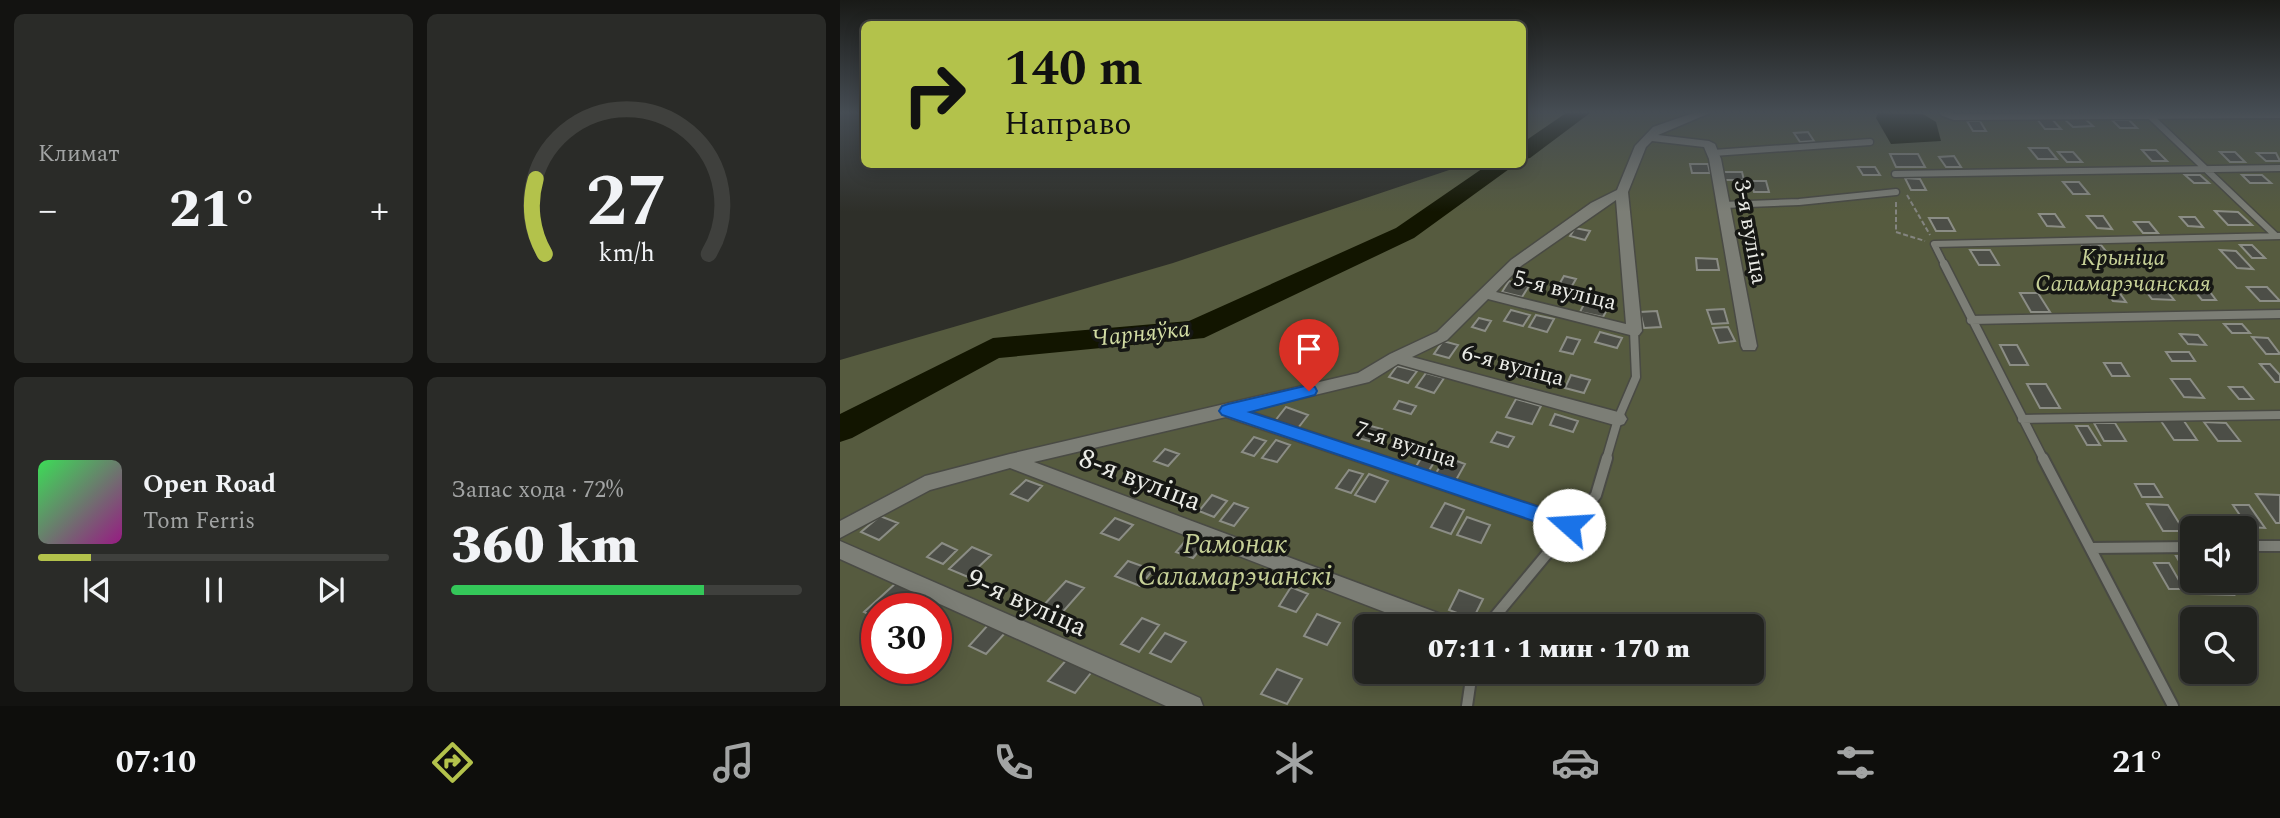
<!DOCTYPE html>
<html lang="ru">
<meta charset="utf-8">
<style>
body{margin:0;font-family:Spectral,serif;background:#2a2b28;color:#f1f3f6;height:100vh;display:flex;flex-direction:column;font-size:26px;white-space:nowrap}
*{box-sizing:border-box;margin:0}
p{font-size:23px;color:#a2a4a4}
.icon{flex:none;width:38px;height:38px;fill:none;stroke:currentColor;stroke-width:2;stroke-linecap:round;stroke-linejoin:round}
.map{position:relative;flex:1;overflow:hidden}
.side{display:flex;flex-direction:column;gap:14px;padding:14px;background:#131311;width:840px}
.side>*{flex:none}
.banner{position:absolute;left:21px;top:21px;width:665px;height:147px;border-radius:10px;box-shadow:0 4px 18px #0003,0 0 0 2px #3f403d;background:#b3c24b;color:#111;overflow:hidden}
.controls{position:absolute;left:1340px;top:516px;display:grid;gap:14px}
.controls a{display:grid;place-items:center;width:77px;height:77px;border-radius:10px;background:#22231f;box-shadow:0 4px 18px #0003,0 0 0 2px #3f403d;font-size:35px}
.speed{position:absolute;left:21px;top:593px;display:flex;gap:14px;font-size:35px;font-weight:700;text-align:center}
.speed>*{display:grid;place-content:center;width:91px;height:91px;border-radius:50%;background:#22231f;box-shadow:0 4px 18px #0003,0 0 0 2px #3f403d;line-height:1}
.speed .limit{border:10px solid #d22;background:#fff;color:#111}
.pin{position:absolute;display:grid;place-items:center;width:60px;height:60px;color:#fff;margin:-72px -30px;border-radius:50% 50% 50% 0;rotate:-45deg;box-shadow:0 0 7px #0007}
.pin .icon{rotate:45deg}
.me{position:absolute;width:77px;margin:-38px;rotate:289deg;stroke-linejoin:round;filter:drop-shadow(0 0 5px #0008)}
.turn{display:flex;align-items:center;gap:24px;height:147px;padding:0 28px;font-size:32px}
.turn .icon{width:91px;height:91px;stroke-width:2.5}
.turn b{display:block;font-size:49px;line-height:60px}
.big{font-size:52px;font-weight:800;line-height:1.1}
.side .widget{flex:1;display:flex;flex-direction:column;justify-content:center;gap:10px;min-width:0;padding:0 24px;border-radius:10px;background:#2a2b28}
.side .dial{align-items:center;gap:0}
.dial svg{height:182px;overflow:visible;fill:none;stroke:#3f403d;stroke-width:7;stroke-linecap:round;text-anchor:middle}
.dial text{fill:#f1f3f6;stroke:none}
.song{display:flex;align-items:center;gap:21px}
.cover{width:84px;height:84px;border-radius:10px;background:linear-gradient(135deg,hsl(130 70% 55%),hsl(310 70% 35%))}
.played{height:7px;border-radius:4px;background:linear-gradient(90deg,#b3c24b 15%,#3f403d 15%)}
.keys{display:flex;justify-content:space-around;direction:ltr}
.heat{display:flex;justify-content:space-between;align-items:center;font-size:38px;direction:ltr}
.charge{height:10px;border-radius:5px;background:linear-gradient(90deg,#34c759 72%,#3f403d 0)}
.side .tiles{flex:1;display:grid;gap:14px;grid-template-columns:repeat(2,1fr)}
.trip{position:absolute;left:514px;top:614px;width:410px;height:70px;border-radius:10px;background:#22231f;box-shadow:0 4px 18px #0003,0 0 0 2px #3f403d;font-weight:800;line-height:70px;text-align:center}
.tab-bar{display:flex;height:112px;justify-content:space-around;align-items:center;background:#0e0e0c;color:#a2a4a4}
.tab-bar .icon{width:49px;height:49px}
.tab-bar .on{color:#b3c24b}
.tab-bar b{font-size:32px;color:#f1f3f6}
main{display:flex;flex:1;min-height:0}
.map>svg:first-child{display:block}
</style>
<main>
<section class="side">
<div class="tiles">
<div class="widget"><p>Климат</p>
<div class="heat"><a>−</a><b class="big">21°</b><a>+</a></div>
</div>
<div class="widget dial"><svg viewBox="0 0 100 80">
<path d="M14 69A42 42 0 1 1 86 69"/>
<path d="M14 69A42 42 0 0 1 10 36" stroke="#b3c24b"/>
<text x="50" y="56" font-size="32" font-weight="700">27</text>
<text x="50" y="72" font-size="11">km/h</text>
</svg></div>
<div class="widget">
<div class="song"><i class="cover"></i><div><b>Open Road</b><p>Tom Ferris</p></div></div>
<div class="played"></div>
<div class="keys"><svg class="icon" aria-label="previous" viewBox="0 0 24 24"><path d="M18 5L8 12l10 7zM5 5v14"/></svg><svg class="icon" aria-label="pause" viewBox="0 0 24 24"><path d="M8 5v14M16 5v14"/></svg><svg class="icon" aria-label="next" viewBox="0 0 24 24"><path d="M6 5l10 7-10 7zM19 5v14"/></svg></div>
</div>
<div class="widget"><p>Запас хода · 72%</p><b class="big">360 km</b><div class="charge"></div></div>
</div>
</section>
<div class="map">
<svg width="1440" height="706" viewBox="0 0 1440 706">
<rect width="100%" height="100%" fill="#2e2f29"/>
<path fill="#565b3f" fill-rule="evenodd" d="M683 113H1440V706H0V360L333 263 624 165 682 164ZM1353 528H1405V581H1353ZM37 609H96V668H37ZM1353 620H1405V672H1353ZM527 626H912V672H527Z"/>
<path fill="#121500" d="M1038 113 1083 114 1096 122 1101 141 1051 144 1036 118Z"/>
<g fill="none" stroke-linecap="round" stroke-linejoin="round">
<path fill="#121500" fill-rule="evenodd" d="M726 113H750L690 158 682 160V143Z
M649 164H676L574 238 364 338 159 358 12 438 0 442V414L153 338 349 321 556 228Z"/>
</g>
<path fill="#4c4e47" stroke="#8b8d85" stroke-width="2" d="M1243 117 1253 126 1233 127 1223 118Z
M1197 119H1212L1221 129H1205Z
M1272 120H1289L1297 128H1280Z
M1127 121H1140L1146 131H1133Z
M968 132 974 141 960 142 954 133Z
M1189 148H1208L1217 159H1198Z
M1302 150H1316L1327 161H1312Z
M1218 152H1233L1242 162H1227Z
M1380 152H1395L1405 162H1390Z
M1417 153H1436L1440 161H1426Z
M1050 154H1078L1085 167H1056Z
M1114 156 1121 167H1106L1099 157Z
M850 164H868L870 173H852Z
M1018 167H1035L1040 175H1023Z
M881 172H902L904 180H883Z
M1345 175H1360L1369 183H1354Z
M1402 175H1422L1431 183H1410Z
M1065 178 1080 179 1086 190H1071Z
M911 181H926L929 192H914Z
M1223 182H1239L1249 194H1233Z
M1375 211 1398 212 1412 225H1388Z
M1199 214H1215L1224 227 1207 226Z
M1247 216H1263L1272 229 1257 228Z
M1340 217H1355L1363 227 1348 226Z
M1089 218H1108L1115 231H1096Z
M1294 222H1309L1318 233H1303Z
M735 228 750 231 745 240 730 236Z
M1242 245H1261L1269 255H1249Z
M1400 245H1412L1425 258H1412Z
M1130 250H1150L1159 265H1139Z
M1380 250 1396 251 1413 269 1397 268Z
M856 258 877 259 879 270H857Z
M724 276 736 279 729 291 717 288Z
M669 281 689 286 682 297 662 292Z
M1407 287H1427L1440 301H1420Z
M1352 288H1367L1376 300H1362Z
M1305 290H1326L1334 300 1312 299Z
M1266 292H1279L1286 302 1273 301Z
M1180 293H1198L1210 312H1191Z
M746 300 769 306 763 317 740 312Z
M884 309 888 323 872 324 867 310Z
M671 310 690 315 683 326 664 321Z
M817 311 821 327 804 328 800 312Z
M696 315 714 319 707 332 689 327Z
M639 318 651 321 645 331 632 327Z
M1384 324H1402L1410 333H1392Z
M888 327 895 341 879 343 873 328Z
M760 332 782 338 777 348 755 342Z
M1340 334 1358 335 1366 345 1348 344Z
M727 337 740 340 733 354 720 351Z
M1412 337 1428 338 1440 354H1426Z
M603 341 618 345 609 358 594 354Z
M1160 345H1177L1188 365H1170Z
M1326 352H1349L1355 361H1332Z
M683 362 704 368 696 382 675 376Z
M1264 363H1281L1289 376H1272Z
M1420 364H1430L1440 375V382H1435Z
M557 366 577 371 568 383 549 377Z
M586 373 604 378 594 393 576 387Z
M731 375 750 380 744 393 725 388Z
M1331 379H1350L1364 398 1344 397Z
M1187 384H1206L1220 408H1200Z
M1389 387H1403L1413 399H1399Z
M676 399 701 406 692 424 666 417Z
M559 401 576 406 571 414 554 409Z
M446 407 468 415 458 428 435 421Z
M715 414 738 421 733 432 710 425Z
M1321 421H1344L1357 440H1334Z
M1364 422 1386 423 1400 441H1378Z
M1254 423H1275L1286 441H1264Z
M527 425 542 429 533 442 518 438Z
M1236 426H1248L1260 445H1247Z
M657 432 674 437 668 447 651 442Z
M414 437 426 441 414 456 402 452Z
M436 440 450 445 437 462 422 458Z
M325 449 339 454 328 466 314 461Z
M585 452 598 456 588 472 575 468Z
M606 457 625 464 616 480 596 473Z
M509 470 523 474 511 493 496 488Z
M529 474 548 481 535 502 515 495Z
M186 480 202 486 188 501 171 494Z
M1295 484H1314L1322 497H1302Z
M1416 494 1440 495V523H1436Z
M372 495 387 501 374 517 359 511Z
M394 503 408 508 394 526 380 521Z
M605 503 624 510 611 534 591 527Z
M1307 504 1328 505 1344 531H1323Z
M1393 505H1409L1425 528 1408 527Z
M40 516 58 523 39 540 21 532Z
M627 517 650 525 641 543 617 535Z
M275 518 293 525 279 540 261 533Z
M346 540 363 546 353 558 336 552Z
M102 543 117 550 103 564 87 557Z
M132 547 151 555 128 577 109 569Z
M1336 556H1353V581H1385L1394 595 1359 594Z
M288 561 313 570 300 586 275 576Z
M1314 563H1329L1344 589H1329Z
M226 581 244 588 220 615 202 607Z
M56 583 76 592 58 609H37V618L24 612Z
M451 587 468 594 456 612 439 606Z
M619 590 643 599 633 619 609 610Z
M477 614 500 623 487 645 464 636Z
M302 618 319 625 299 652 281 644Z
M148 625 165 633 146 654 129 646Z
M325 633 346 642 331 662 310 653Z
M228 658 254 669 235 693 208 681Z
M437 669 462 679 447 704 421 694Z"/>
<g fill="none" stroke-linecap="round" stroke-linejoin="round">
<g stroke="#494a44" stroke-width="9">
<path id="lane-far2" d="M1103 113 1114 117 1440 115
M1309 115 1436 236
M873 153 1030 142
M1055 174 1440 168
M883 205 959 202 1056 192
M1105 266 1094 244 1440 236"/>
</g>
<g stroke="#494a44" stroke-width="11">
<path id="lane-far1" d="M1104 264 1204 460
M1131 320 1440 314
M1182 419 1440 415
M766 460 778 419 796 377 794 331"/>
</g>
<g stroke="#494a44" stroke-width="14">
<path id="lane" d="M1203 458 1333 706
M1405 546H1440
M1252 548 1353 547
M647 626 756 495 767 458
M627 706 632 672"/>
</g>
<g stroke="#494a44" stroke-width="3">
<path id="street" d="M853 113H870L818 135 869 141 875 144 881 159 917 346 915 350H903L901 346 869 159 864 147 812 141 806 147 788 192 802 331 799 335 794 336 648 299 607 340 572 357 778 412 784 414 787 419 784 424 778 426 558 364 529 382 408 411 736 519 739 525 736 531 729 533 386 417 194 462 606 616 613 619 616 626H581L170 468 90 490 0 538V521L85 476 170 454 518 373 550 354 597 332 671 260 751 203 777 190 795 146 813 127ZM776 200 786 324 656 292 681 266Z
M0 541 360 698 363 706H326L0 559Z"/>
</g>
<path stroke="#848580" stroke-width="2" stroke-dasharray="5 2.5" stroke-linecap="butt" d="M1067 195 1090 235
M1056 202V232L1085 241"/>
<use href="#lane-far2" stroke="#7c7e76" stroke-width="6"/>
<use href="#lane-far1" stroke="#7c7e76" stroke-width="8"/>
<use href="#lane" stroke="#7c7e76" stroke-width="10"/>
<use href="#street" fill="#7c7e76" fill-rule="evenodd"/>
</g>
<linearGradient id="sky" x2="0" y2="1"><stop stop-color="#191a17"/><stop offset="0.53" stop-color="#464d54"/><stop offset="1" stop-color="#464d54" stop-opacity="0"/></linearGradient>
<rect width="1440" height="212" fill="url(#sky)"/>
<path fill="#1a73e8" stroke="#114b97" stroke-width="2" d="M469 385 475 387 477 391 475 395 410 412 736 519 739 525 736 531 729 533 382 415 379 411 382 406 388 404Z"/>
<g text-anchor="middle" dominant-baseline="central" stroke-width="7" stroke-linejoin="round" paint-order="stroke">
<g font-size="23" fill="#eaebe6" stroke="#161714">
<text transform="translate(910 232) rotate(80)">3-я вуліца</text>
<text transform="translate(725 291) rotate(14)">5-я вуліца</text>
<text transform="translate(673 366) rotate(15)">6-я вуліца</text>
<text transform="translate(566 445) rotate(18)">7-я вуліца</text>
</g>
<g font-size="23" font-style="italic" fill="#c6d097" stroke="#161714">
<text x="1283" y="258">Крыніца<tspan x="1283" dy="26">Саламарэчанская</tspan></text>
</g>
<g font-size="24" font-style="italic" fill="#d1dba3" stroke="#161714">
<text transform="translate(301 334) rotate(-6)">Чарняўка</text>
</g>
<g font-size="28" fill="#eaebe6" stroke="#161714">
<text transform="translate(300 480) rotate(21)">8-я вуліца</text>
<text transform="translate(187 603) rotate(24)">9-я вуліца</text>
</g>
<g font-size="28" font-style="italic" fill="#c6d097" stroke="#161714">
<text x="395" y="544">Рамонак<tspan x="395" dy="32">Саламарэчанскі</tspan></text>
</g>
</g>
</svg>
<div class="controls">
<a><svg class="icon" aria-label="sound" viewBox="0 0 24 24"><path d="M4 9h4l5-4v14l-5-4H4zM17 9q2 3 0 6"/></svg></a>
<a><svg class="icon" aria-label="search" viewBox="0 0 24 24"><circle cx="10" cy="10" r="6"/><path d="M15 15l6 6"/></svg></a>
</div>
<div class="speed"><div class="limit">30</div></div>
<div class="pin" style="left:469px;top:391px;background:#d93025"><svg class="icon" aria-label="arrive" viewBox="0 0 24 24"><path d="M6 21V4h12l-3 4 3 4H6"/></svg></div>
<svg class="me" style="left:729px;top:525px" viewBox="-20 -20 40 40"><circle r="19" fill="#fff"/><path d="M0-13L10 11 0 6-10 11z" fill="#1a73e8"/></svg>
<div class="trip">07:11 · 1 мин · 170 m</div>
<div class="banner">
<div class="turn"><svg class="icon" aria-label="right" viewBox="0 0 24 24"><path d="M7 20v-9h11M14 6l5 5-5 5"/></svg><div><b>140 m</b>Направо</div></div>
</div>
</div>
</main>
<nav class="tab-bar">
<b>07:10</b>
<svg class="icon on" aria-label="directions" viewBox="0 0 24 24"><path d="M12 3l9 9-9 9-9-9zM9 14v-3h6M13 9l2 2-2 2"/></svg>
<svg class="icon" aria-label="music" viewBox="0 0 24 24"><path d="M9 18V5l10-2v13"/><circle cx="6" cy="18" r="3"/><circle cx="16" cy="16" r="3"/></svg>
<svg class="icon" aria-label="phone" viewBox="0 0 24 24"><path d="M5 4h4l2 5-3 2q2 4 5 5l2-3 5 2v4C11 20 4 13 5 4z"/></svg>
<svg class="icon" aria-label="climate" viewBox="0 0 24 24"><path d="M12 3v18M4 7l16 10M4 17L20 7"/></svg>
<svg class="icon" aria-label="car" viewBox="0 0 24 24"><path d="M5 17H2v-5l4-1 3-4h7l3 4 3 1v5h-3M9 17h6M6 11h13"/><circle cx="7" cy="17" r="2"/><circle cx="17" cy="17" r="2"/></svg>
<svg class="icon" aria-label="filters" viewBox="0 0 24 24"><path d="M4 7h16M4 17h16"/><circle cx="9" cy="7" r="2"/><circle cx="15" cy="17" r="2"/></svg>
<b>21°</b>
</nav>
